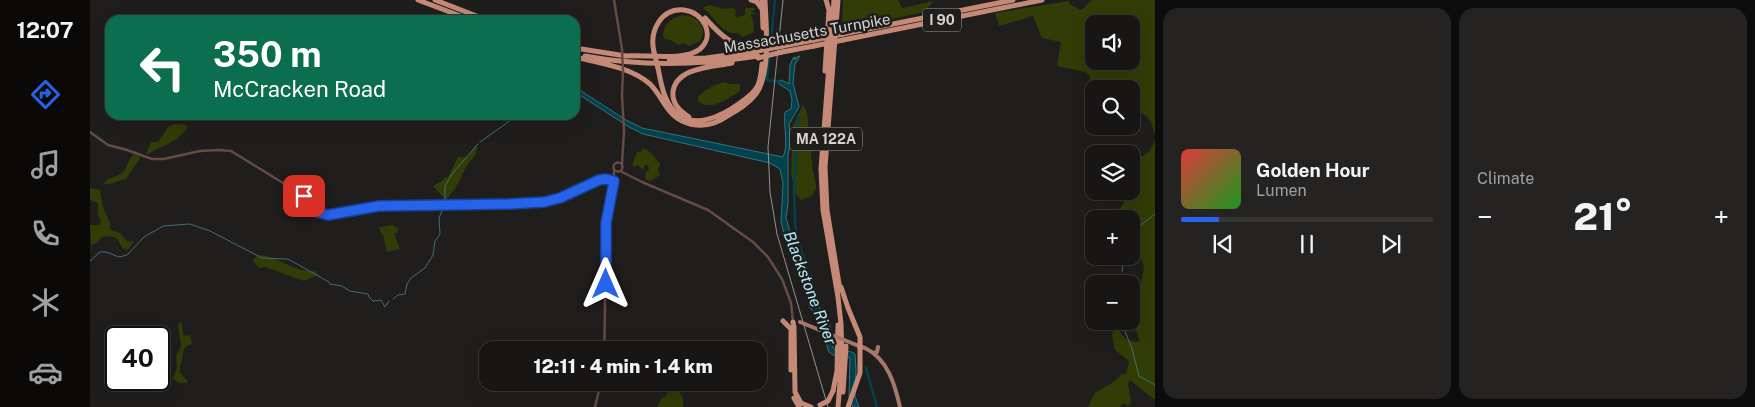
<!DOCTYPE html>
<meta charset="utf-8">
<style>
body{margin:0;font-family:"Public Sans",sans-serif;background:#252322;color:#f1f3f6;height:100vh;display:flex;flex-direction:column;font-size:19px;white-space:nowrap}
*{box-sizing:border-box;margin:0}
p{font-size:16px;color:#9f9fa0}
.icon{flex:none;width:28px;height:28px;fill:none;stroke:currentColor;stroke-width:2;stroke-linecap:round;stroke-linejoin:round}
.map{position:relative;flex:1;overflow:hidden}
.sheet{display:flex;flex-direction:column;gap:8px;padding:8px;background:#0d0c0c;width:600px}
.sheet>*{flex:none}
.top-card{position:absolute;left:15px;top:15px;width:475px;height:105px;border-radius:15px;box-shadow:0 5px 20px #0002,0 0 0 1px #363534;background:#0b6e4f;color:#fff;overflow:hidden}
.buttons{position:absolute;left:995px;top:15px;display:grid;gap:10px}
.buttons a{display:grid;place-items:center;width:55px;height:55px;border-radius:10px;background:#181615;box-shadow:0 5px 20px #0002,0 0 0 1px #363534;font-size:25px}
.speed{position:absolute;left:15px;top:326px;display:flex;gap:10px;font-size:25px;font-weight:700;text-align:center}
.speed>*{display:grid;place-content:center;width:65px;height:65px;border-radius:50%;background:#181615;box-shadow:0 5px 20px #0002,0 0 0 1px #363534;line-height:1}
.speed .limit{border:2px solid #111;border-radius:8px;background:#fff;color:#111}
.pin{position:absolute;display:grid;place-items:center;width:42px;height:42px;color:#fff;margin:-21px;border-radius:10px;box-shadow:0 2px 8px #0006}
.me{position:absolute;width:55px;margin:-28px;rotate:0deg;stroke-linejoin:round;filter:drop-shadow(0 0 4px #0008)}
.turn{display:flex;align-items:center;gap:18px;height:105px;padding:0 25px;font-size:22px}
.turn .icon{width:65px;height:65px;stroke-width:2.5}
.turn b{display:block;font-size:35px;line-height:42px}
.big{font-size:38px;font-weight:800;line-height:1.1}
.sheet .widget{flex:1;display:flex;flex-direction:column;justify-content:center;gap:8px;min-width:0;padding:0 18px;border-radius:15px;background:#252322}
.song{display:flex;align-items:center;gap:15px}
.cover{width:60px;height:60px;border-radius:8px;background:linear-gradient(135deg,hsl(0 70% 55%),hsl(120 70% 35%))}
.played{height:5px;border-radius:2px;background:linear-gradient(90deg,#2563eb 15%,#363534 15%)}
.keys{display:flex;justify-content:space-around;direction:ltr}
.heat{display:flex;justify-content:space-between;align-items:center;font-size:28px;direction:ltr}
.sheet .tiles{flex:1;display:grid;gap:8px;grid-template-columns:repeat(2,1fr)}
.trip{position:absolute;left:389px;top:341px;width:288px;height:50px;border-radius:15px;background:#181615;box-shadow:0 5px 20px #0002,0 0 0 1px #363534;font-weight:800;line-height:50px;text-align:center}
main{display:flex;flex:1;min-height:0}
.dock{display:flex;flex-direction:column;width:90px;justify-content:space-around;align-items:center;background:#0a0908;color:#9f9fa0}
.dock .icon{width:35px;height:35px}
.dock .selected{color:#2563eb}
.dock b{font-size:22px;color:#f1f3f6}
.map>svg:first-child{display:block}
</style>
<main>
<nav class="dock">
<b>12:07</b>
<svg class="icon selected" aria-label="directions" viewBox="0 0 24 24"><path d="M12 3l9 9-9 9-9-9zM9 14v-3h6M13 9l2 2-2 2"/></svg>
<svg class="icon" aria-label="music" viewBox="0 0 24 24"><path d="M9 18V5l10-2v13"/><circle cx="6" cy="18" r="3"/><circle cx="16" cy="16" r="3"/></svg>
<svg class="icon" aria-label="phone" viewBox="0 0 24 24"><path d="M5 4h4l2 5-3 2q2 4 5 5l2-3 5 2v4C11 20 4 13 5 4z"/></svg>
<svg class="icon" aria-label="climate" viewBox="0 0 24 24"><path d="M12 3v18M4 7l16 10M4 17L20 7"/></svg>
<svg class="icon" aria-label="car" viewBox="0 0 24 24"><path d="M5 17H2v-5l4-1 3-4h7l3 4 3 1v5h-3M9 17h6M6 11h13"/><circle cx="7" cy="17" r="2"/><circle cx="17" cy="17" r="2"/></svg>
</nav>
<div class="map">
<svg width="1065" height="407" viewBox="0 0 1065 407">
<rect width="100%" height="100%" fill="#201e1c"/>
<path fill="#313c07" fill-rule="evenodd" d="M753 0H808L812 8 844 1 834 12 752 30Z
M1002 0H1065V136C1061 119 1059 114 1041 110V89H1004V102L998 100 1000 75 995 72 967 66 971 42 952 38 943 16 909 26 905 13 979 1V4L991 10ZM1004 24H1041V61H1004Z
M619 5 634 9 643 8 646 10 645 16 647 17 655 15V8H664L665 10 661 11 665 13 660 15 663 19 664 32 653 37 648 33C632 35 624 16 613 8Z
M593 15C607 16 619 27 610 41L599 46 593 43 589 45 580 40 574 39C571 26 580 18 593 15Z
M635 82 640 84H650V91C638 99 621 112 608 101V97C614 90 625 84 635 82Z
M713 105 717 112 723 171 726 184V189L722 196 711 200 705 193 701 173 703 125Z
M84 124 97 125V128C89 139 79 144 67 149 62 151 61 154 56 154L61 142H68L79 126Z
M1065 141V400L1040 380 1038 384 1041 403 1038 406 1034 403 1029 407H998L1005 393 1025 381 1032 374H1036L1039 361 1025 350 1022 335 1024 326 1028 325C1030 336 1038 344 1050 341L1044 325 1054 266 1045 244 1041 245V219H1023L1033 204 1037 191H1041V154H1033L1031 150 1033 148 1053 156 1059 152Z
M387 146C388 156 380 160 376 167 371 177 368 186 360 195 357 198 357 202 353 204V197L343 186 352 181 354 178 358 177 368 157H378L384 147Z
M552 149C559 148 566 158 570 164L568 171 570 175 562 180 558 181 555 178 556 172 559 169 558 165H555L553 170 548 165 545 167 542 165 547 152H551Z
M44 154 51 157 36 179C29 180 21 185 14 184 18 177 24 178 31 174 38 169 37 160 44 154Z
M0 188 10 190 13 207 20 223V230L30 233 37 241 44 242 38 250 33 249 27 238C5 233 14 242 1 245L0 225H9L11 221 8 215V203L0 200Z
M303 225 309 229 307 233H304L310 249 297 252 293 236H294L291 234 289 227Z
M169 255C185 256 196 266 211 270 216 271 221 270 226 272L228 275 214 281 175 267 169 268 163 261 164 258Z
M90 322 92 323 93 335 96 336 100 335 102 344C92 347 94 351 92 360 90 365 89 368 90 373L98 381 97 383H89L82 378 85 374 87 366 86 356 91 346 88 325Z
M583 383H591L589 391 593 398V407H567L571 399 575 397Z"/>
<path fill="#00434e" stroke="#406e75" d="M710 56 705 64 703 83 709 107 699 124 701 141 698 154V203L696 218 704 246 709 256V260L722 294 740 326 743 348C748 355 758 348 765 354L766 370 765 396 769 407H763L759 397 760 358 758 357 743 355 739 352 734 337 732 320 719 307 718 297 698 249 691 222 693 183 690 169 680 163 553 134 539 127 485 92V87L536 120 552 128 693 157C699 144 693 127 695 112L701 109 702 100 700 91 689 84 688 81 691 80 699 84 700 65 703 58 705 57V60L707 57Z"/>
<g fill="none" stroke-linecap="round" stroke-linejoin="round">
<path stroke="#406e75" stroke-width="1" d="M390 142 428 115
M355 202V186L362 174 388 144
M1041 233 1065 214
M0 261 10 252H16L29 257 37 255 54 237 73 226 100 224 120 231 172 258 198 259 239 282 240 284 252 286 260 291 278 294 279 297 283 301 291 300 295 307 299 301
M1032 272 1034 256
M1033 279V284
M303 299 308 295 315 294 317 284 321 278 335 268 343 255 345 241 350 234 349 218 354 206
M1031 321 1042 349 1049 376 1065 385"/>
<path stroke="#00434e" stroke-width="2.5" d="M685 0 677 80 690 82
M708 116 704 189 705 220 706 235 723 286
M776 368 787 407"/>
<path stroke="#644b44" stroke-width="2.5" d="M524 0 532 49
M0 132 18 145 37 150 62 159H74L110 151 129 150 141 151 211 194 227 212 235 215 292 205 447 203 470 198 509 181 515 179 524 181
M523.5 167a4.5 4.5 0 1 1 9 0a4.5 4.5 0 1 1-9 0Z
M532 164 534 131 532 95 533 72
M530 171 552 182 618 210 663 242 678 257 692 279 701 303 703 322
M514 350C516 309 514 267 516 226 516 207 525 189 524 169
M505 407 511 382"/>
<path stroke="#a97769" stroke-width="4" d="M764 344C768 346 772 347 775 348 798 359 805 385 810 407
M783 353 787 352 788 347"/>
<path stroke="#c48977" stroke-width="5" d="M328 0 381 20
M345 0 397 20
M661 0 667 2 672 9
M672 0 673 28
M744 0 731 169 733 210 748 297 751 324 752 358 748 407
M748 0 735 167 737 210 750 290
M615 18C633 38 641 46 669 47
M753 34 923 0
M753 40 952 0
M693 46 724 40
M485 48 536 56
M692 52 724 46
M495 56C553 67 611 65 668 56
M534 56C554 54 594 62 610 49 626 35 613 12 594 10 571 8 559 31 564 52
M485 57C510 63 540 67 560 84 572 96 576 113 592 121 609 129 625 125 639 115 649 109 659 103 666 94 681 74 676 25 675 0
M579 59 616 58 668 51
M568 68C571 82 573 99 584 111 603 131 632 116 650 103 657 98 663 94 667 87 671 80 671 72 672 64
M735 71 739 10 736 0
M599 117C590 111 582 104 583 92 586 67 623 67 642 63
M751 287 758 308 770 337V373L758 407
M693 321 701 329V370
M703 322 704 327 705 392 711 403 721 407
M743 391 747 371 748 325
M753 392 756 346
M704 398 709 407"/>
<path stroke="#949290" stroke-width="1" d="M693 0 678 147 680 192 687 234 738 407"/>
<path stroke="#644b44" stroke-width="2.5" d="M532 49 533 72"/>
<path stroke="#a97769" stroke-width="4" d="M710 322 764 344"/>
<path stroke="#c48977" stroke-width="5" d="M724 40 753 34
M724 46 753 40
M668 51 693 46
M564 52 568 68
M668 58 692 52
M730 405 738 401 743 391"/>
</g>
<g fill="none" stroke-linecap="round" stroke-linejoin="round">
<g stroke="#184099" stroke-width="12">
<path id="route" d="M214 196 227 212 238 215 289 206 419 204 454 202 470 198 509 180 516 179 524 181 516 223V284"/>
</g>
<use href="#route" stroke="#2563eb" stroke-width="9"/>
</g>
<g text-anchor="middle" dominant-baseline="central" stroke-width="5" stroke-linejoin="round" paint-order="stroke">
<g fill="#201e1c" stroke="#9e9d9b" stroke-width="1">
<rect x="833" y="8.5" width="38" height="23" rx="4"/>
<rect x="700" y="127.5" width="72" height="23" rx="4"/>
</g>
<g font-size="14" font-weight="bold" fill="#d4d3d1">
<text x="852" y="20">I 90</text>
<text x="736" y="139">MA 122A</text>
</g>
<g font-size="15" fill="#d4d3d1" stroke="#201e1c">
<text transform="translate(717 33) rotate(-10)">Massachusetts Turnpike</text>
</g>
<g font-size="16" font-style="italic" fill="#afedfa" stroke="#201e1c">
<text transform="translate(720 288) rotate(69)">Blackstone River</text>
</g>
</g>
</svg>
<div class="buttons">
<a><svg class="icon" aria-label="sound" viewBox="0 0 24 24"><path d="M4 9h4l5-4v14l-5-4H4zM17 9q2 3 0 6"/></svg></a>
<a><svg class="icon" aria-label="search" viewBox="0 0 24 24"><circle cx="10" cy="10" r="6"/><path d="M15 15l6 6"/></svg></a>
<a><svg class="icon" aria-label="layers" viewBox="0 0 24 24"><path d="M12 4l9 5-9 5-9-5zM3 14l9 5 9-5"/></svg></a>
<a>+</a>
<a>−</a>
</div>
<div class="speed"><div class="limit">40</div></div>
<div class="pin" style="left:214px;top:196px;background:#d93025"><svg class="icon" aria-label="arrive" viewBox="0 0 24 24"><path d="M6 21V4h12l-3 4 3 4H6"/></svg></div>
<svg class="me" style="left:516px;top:284px" viewBox="-20 -20 40 40"><path d="M0-17L14 15 0 8-14 15z" fill="#2563eb" stroke="#fff" stroke-width="4"/></svg>
<div class="trip">12:11 · 4 min · 1.4 km</div>
<div class="top-card">
<div class="turn"><svg class="icon" aria-label="left" viewBox="0 0 24 24"><path d="M17 20v-9H6M10 6l-5 5 5 5"/></svg><div><b>350 m</b>McCracken Road</div></div>
</div>
</div>
<section class="sheet">
<div class="tiles">
<div class="widget">
<div class="song"><i class="cover"></i><div><b>Golden Hour</b><p>Lumen</p></div></div>
<div class="played"></div>
<div class="keys"><svg class="icon" aria-label="previous" viewBox="0 0 24 24"><path d="M18 5L8 12l10 7zM5 5v14"/></svg><svg class="icon" aria-label="pause" viewBox="0 0 24 24"><path d="M8 5v14M16 5v14"/></svg><svg class="icon" aria-label="next" viewBox="0 0 24 24"><path d="M6 5l10 7-10 7zM19 5v14"/></svg></div>
</div>
<div class="widget"><p>Climate</p>
<div class="heat"><a>−</a><b class="big">21°</b><a>+</a></div>
</div>
</div>
</section>
</main>
